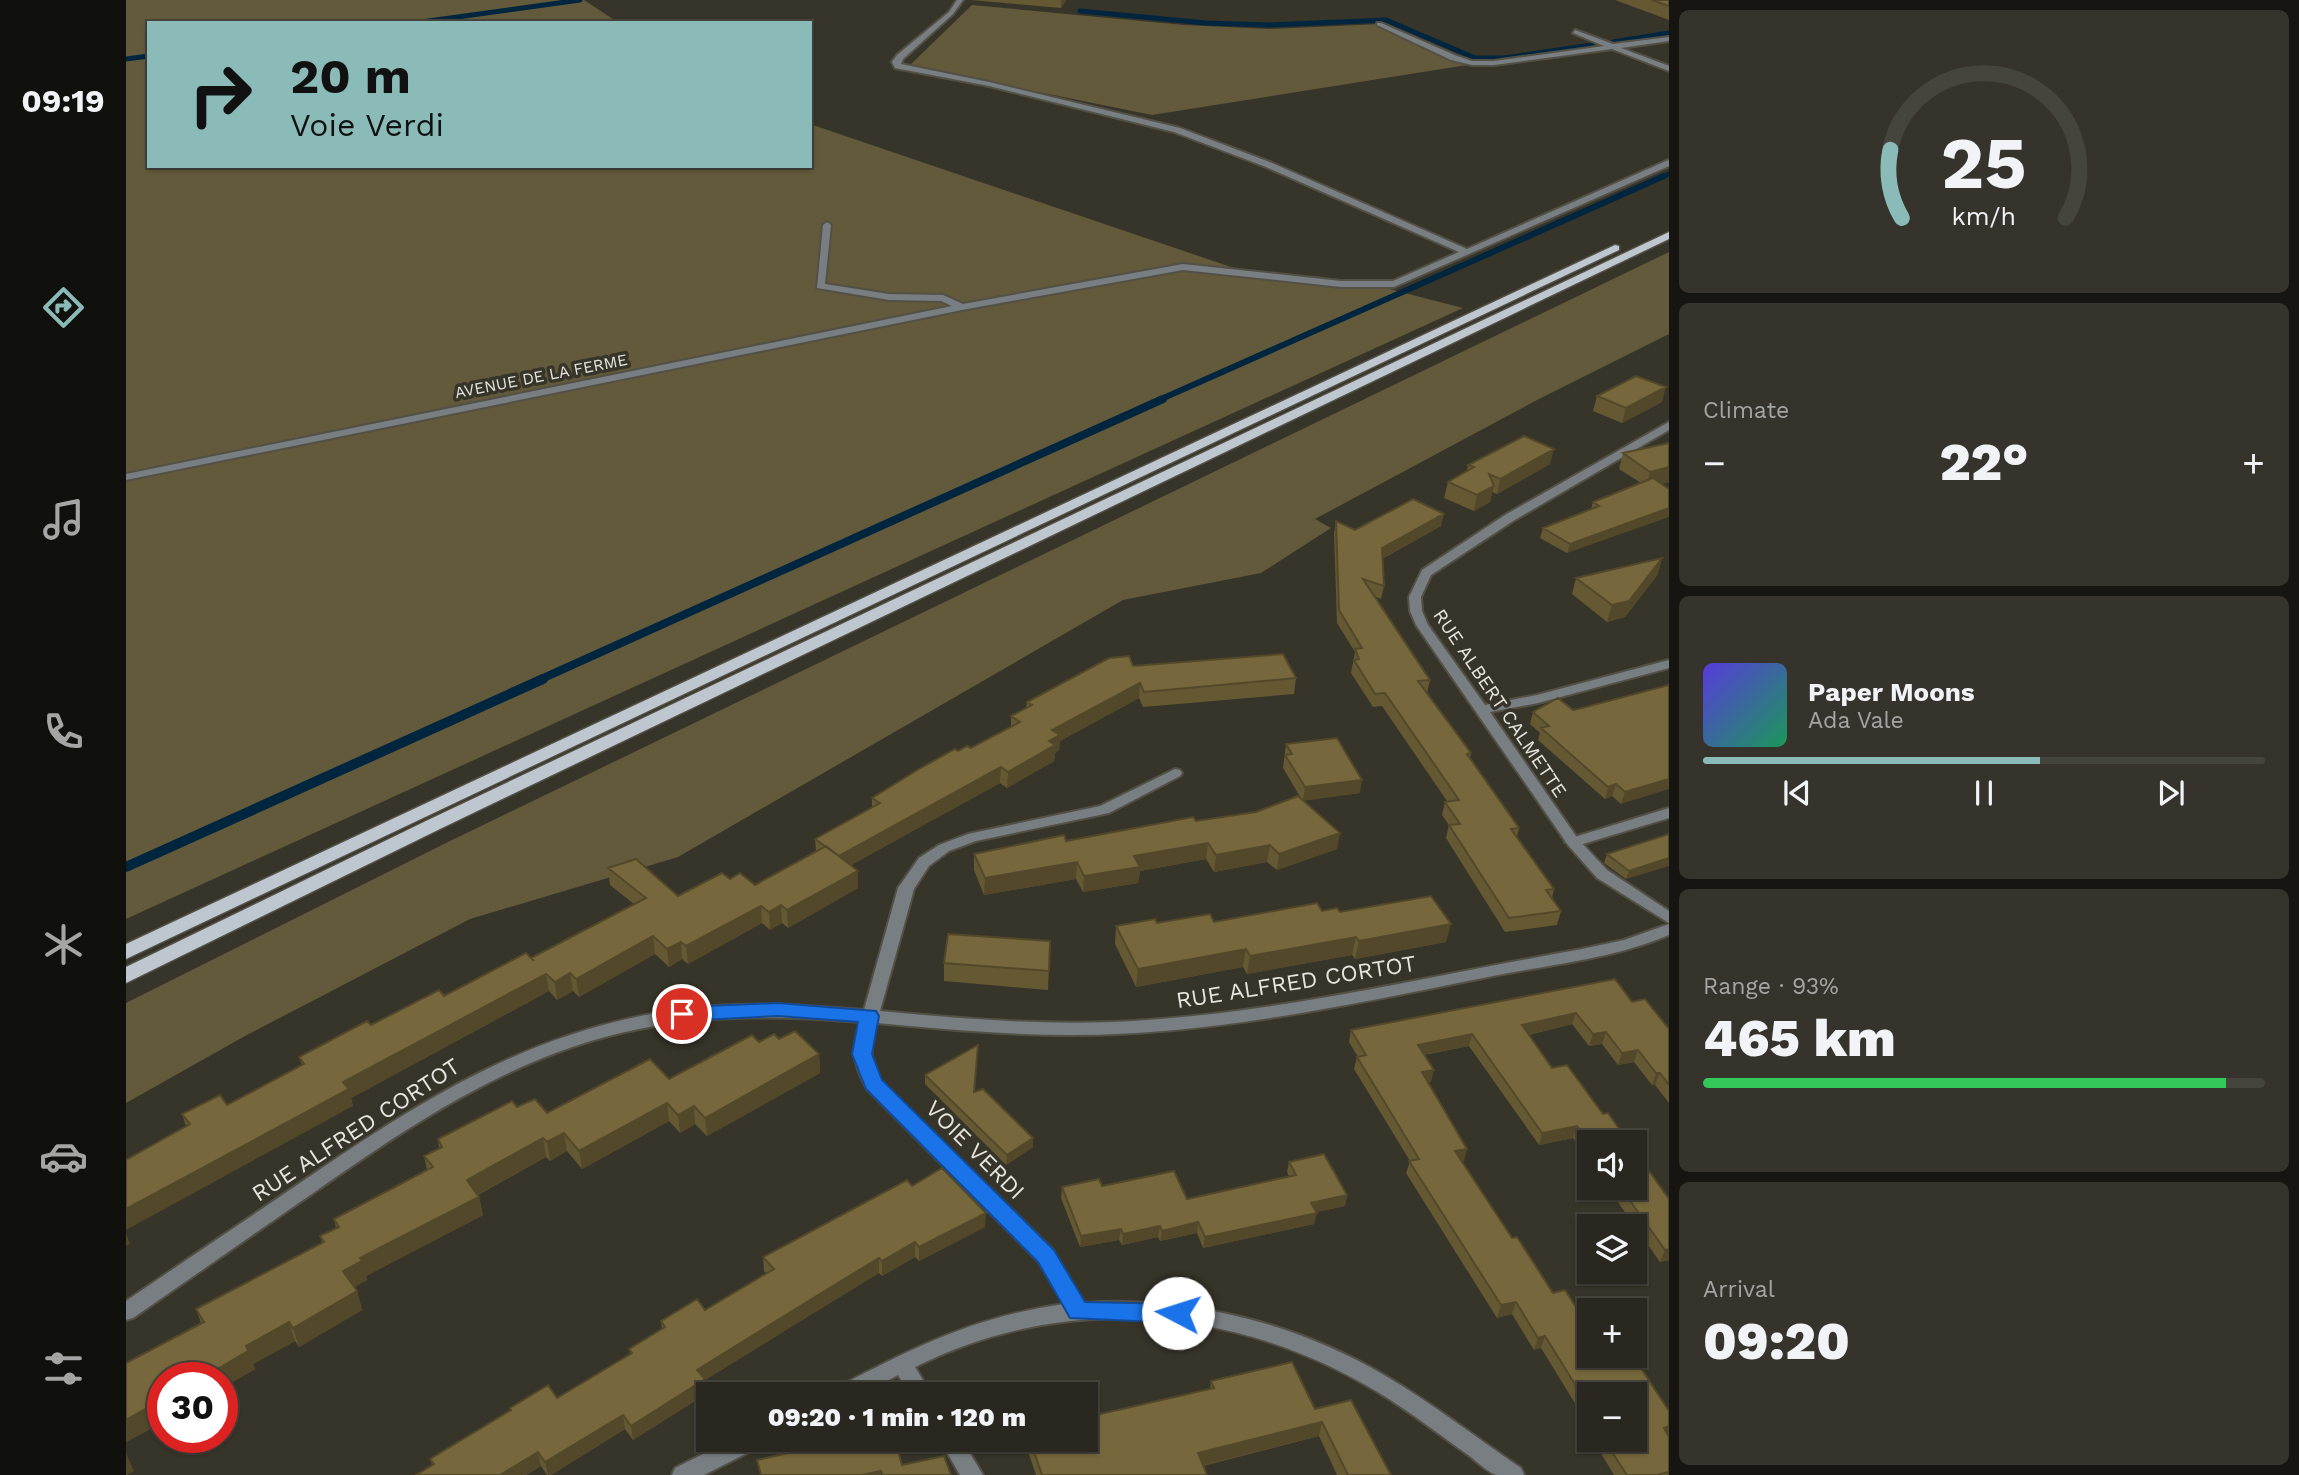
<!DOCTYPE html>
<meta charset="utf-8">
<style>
body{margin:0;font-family:"Work Sans",sans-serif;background:#35332c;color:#f1f3f6;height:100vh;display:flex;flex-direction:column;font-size:26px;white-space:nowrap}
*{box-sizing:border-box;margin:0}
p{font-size:23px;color:#a5a5a4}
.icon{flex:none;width:38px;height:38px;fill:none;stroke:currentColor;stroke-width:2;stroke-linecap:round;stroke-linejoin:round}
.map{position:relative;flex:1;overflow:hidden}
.panel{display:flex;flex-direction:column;gap:10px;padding:10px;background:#171511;width:630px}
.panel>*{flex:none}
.hud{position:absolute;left:21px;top:21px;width:665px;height:147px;border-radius:0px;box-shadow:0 2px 5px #0004,0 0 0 2px #45443d;background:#8bbbb9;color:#111;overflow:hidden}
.tools{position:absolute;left:1451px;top:1130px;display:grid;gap:14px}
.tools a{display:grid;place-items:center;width:70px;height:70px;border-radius:0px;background:#29271f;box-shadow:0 2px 5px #0004,0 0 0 2px #45443d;font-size:35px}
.speed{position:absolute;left:21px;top:1362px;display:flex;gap:14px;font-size:35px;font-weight:700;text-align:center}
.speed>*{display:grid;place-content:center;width:91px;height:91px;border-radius:50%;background:#29271f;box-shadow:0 2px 5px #0004,0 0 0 2px #45443d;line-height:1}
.speed .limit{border:10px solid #d22;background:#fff;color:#111}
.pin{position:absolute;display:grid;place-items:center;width:60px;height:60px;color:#fff;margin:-30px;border:4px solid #fff;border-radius:50%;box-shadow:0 2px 7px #0007}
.me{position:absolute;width:77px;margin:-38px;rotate:275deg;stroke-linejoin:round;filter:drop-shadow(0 0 5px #0008)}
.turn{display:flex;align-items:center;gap:24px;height:147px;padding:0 28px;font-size:32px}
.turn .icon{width:91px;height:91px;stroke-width:2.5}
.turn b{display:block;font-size:49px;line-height:60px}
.big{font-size:52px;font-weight:800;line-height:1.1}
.panel .card{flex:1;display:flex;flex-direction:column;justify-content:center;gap:10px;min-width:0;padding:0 24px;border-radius:10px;background:#35332c}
.panel .dial{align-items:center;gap:0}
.dial svg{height:182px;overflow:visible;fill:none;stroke:#45443d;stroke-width:7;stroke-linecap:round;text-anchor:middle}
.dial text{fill:#f1f3f6;stroke:none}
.song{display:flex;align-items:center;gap:21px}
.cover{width:84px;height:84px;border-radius:10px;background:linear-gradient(135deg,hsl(250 70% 55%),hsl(150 70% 35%))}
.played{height:7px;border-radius:4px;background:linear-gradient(90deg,#8bbbb9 60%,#45443d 60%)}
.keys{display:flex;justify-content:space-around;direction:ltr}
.heat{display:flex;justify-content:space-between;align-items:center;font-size:38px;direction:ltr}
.charge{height:10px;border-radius:5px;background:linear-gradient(90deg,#34c759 93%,#45443d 0)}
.trip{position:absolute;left:570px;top:1382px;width:402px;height:70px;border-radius:0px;background:#29271f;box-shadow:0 2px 5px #0004,0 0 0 2px #45443d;font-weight:800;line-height:70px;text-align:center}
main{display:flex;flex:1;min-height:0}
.tabs{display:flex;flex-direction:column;width:126px;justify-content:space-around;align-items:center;background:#10100c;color:#a5a5a4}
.tabs .icon{width:49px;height:49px}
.tabs .on{color:#8bbbb9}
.tabs b{font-size:32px;color:#f1f3f6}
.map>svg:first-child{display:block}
</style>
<main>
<nav class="tabs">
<b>09:19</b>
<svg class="icon on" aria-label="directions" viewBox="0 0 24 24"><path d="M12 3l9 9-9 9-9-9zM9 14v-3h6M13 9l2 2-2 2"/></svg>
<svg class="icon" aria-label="music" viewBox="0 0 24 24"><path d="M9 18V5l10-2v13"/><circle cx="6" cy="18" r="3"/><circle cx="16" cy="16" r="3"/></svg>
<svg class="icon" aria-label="phone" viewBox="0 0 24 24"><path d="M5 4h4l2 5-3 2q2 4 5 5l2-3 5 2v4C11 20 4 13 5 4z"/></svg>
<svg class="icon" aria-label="climate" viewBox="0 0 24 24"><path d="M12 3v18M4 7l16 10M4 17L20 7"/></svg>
<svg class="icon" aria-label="car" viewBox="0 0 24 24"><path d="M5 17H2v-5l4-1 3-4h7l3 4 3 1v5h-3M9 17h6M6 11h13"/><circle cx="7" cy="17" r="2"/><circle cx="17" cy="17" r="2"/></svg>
<svg class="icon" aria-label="filters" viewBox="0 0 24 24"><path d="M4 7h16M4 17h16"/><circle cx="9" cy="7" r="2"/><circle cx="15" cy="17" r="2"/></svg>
</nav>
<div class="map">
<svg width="1543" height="1475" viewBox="0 0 1543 1475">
<rect width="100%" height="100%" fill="#373429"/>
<path fill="#63593b" d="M0 0H458L493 23H23V166H684V124L1111 269 1240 283 1337 308 0 919Z
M846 5 1058 25 1144 29 1255 24 1341 65 1026 115 783 66Z
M1543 252V334L1411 400 1189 519 1205 528 1135 573 997 600 552 857 344 919 119 1036 0 1103V1003L326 840Z"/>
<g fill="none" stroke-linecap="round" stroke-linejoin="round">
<path stroke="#00253f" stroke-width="5" d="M954 11 1080 23 1143 25 1260 20 1349 58H1378L1466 45
M288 23 454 0
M1487 42 1543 33
M0 59 23 56
M1534 178 1543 174"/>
<path stroke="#00253f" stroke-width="6" d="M1033 400 1538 176"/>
<path stroke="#00253f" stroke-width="8" d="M413 680 1037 399"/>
<path stroke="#00253f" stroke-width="10" d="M0 867 417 679"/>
<g stroke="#535046" stroke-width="4">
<path id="lane" d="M831 0H837L827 14 777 59 775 64 863 82 1054 128 1146 163 1341 249 1540 161 1543 160V166L1268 287H1215L1057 270 836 310 0 480V474L826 306 815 301 763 300 691 288 697 225 701 222 705 225 699 284 763 294 817 295 837 304 1057 264 1215 281H1267L1333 252 1140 167 1048 132 863 86 769 68 766 62 771 55 823 12Z
M1251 23H1255L1331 56 1346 61H1368L1478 46 1447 33 1449 30 1487 44 1543 37V41L1495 48 1543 66V71L1486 49 1368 65H1346L1325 60 1251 25Z
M1543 808V818L1447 847 1439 842 1442 839Z"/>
</g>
<g stroke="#535046" stroke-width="4">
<path id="street" d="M1543 422V430L1387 521 1305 575 1295 597 1296 611 1302 625 1359 705 1411 695 1543 660V668L1412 703 1364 712 1452 839 1481 870 1543 911V923L1471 878 1442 845 1290 625 1284 611 1283 597 1296 570 1379 515Z
M1049 769 1054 770 1056 773 1054 776 983 813 850 841 823 851 803 866 788 889 754 1011C839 1019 923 1026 1007 1021 1159 1012 1308 975 1456 949L1498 940 1543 924V935C1484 960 1419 965 1357 978 1222 1005 1085 1035 947 1035 881 1035 816 1029 751 1023 744 1046 742 1058 754 1080L927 1250 957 1303C1062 1296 1168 1322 1258 1375 1306 1403 1349 1437 1395 1468L1398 1475C1390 1475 1379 1475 1371 1475 1363 1473 1352 1463 1345 1457 1318 1438 1291 1417 1263 1399 1119 1307 943 1290 789 1367L806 1395H785L772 1375 735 1395H705L708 1389C787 1348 847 1317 938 1304L913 1262 741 1089C726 1062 726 1050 734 1022 660 1016 587 1014 513 1029 391 1053 289 1122 190 1191 129 1233 68 1276 7 1318L0 1320V1301C57 1262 114 1224 171 1185 294 1101 406 1028 558 1009 617 1001 678 1005 738 1010L772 888 793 858 813 845 842 834 974 806Z
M605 1440H636L633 1447 578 1475H546L549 1468Z
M814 1440H836L857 1475H834Z"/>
</g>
<g stroke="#535046" stroke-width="3">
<path id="primary" d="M1543 232V239L316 828 0 983V967L302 820Z
M1489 245 1493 246V250L0 959V944Z"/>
</g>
<use href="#lane" fill="#797e82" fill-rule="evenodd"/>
<use href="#street" fill="#797e82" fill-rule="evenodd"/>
<use href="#primary" fill="#bec7cf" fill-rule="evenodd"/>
</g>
<path fill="#655934" d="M845 0H940L935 8Z
M1489 0H1543V20Z
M1471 396 1536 402 1496 423 1467 411Z
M1543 443V482L1535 484 1441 553 1414 538 1417 528 1465 509 1467 502 1515 483 1493 469 1497 453Z
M1424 464 1371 494 1366 492 1364 502 1348 511 1318 498 1322 482 1341 471 1342 465Z
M1210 521 1229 530 1315 526 1256 559 1258 586 1255 599 1248 596 1304 680 1301 693 1345 753 1344 759 1393 828 1391 836 1428 889 1426 898 1435 911 1431 925 1379 932 1320 838 1323 825 1316 815 1319 802 1321 801 1256 706 1247 707 1225 673 1229 652 1211 623 1208 533Z
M1532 574 1499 617 1481 622 1446 594 1450 578Z
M1007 666 1170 678 1168 694 1017 707 1013 698 934 741 933 750 929 753 928 761 881 788 874 783 725 865 732 871V888L662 928 656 923 644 930 636 923 562 964 556 959 543 967 529 954 453 997 447 991 431 1000 423 991 225 1098 227 1106 60 1126 56 1114 101 1105 176 1065 173 1057 245 1025 318 996 405 958 508 904 484 885 482 868 552 896 604 879 629 885 690 851 689 839 746 808V798L832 751 845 748 885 726V716L900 708 901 702Z
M1543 685 1495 804 1486 796 1479 799 1412 740 1414 733 1404 724 1407 712 1452 709Z
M1160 744 1234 793 1177 800 1211 849 1151 870 1141 862 1088 872 1080 859 1014 871 1012 883 957 892 950 879 858 895 848 870V854L1130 812 1176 800 1157 768Z
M1543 834 1500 879 1478 863 1481 854Z
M1196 911 1214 912 1320 942 1229 959 1226 955 1121 974 1117 967 1010 987 989 944 990 926 1088 922Z
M924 941 922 990 818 981V963Z
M1506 1002 1543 1029V1103L1529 1085H1526L1508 1062 1492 1065 1476 1044 1463 1046 1446 1024 1403 1035 1463 1143V1161L1447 1138 1413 1145 1343 1046 1298 1055 1305 1082H1302L1338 1161H1336L1543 1475H1488L1476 1455 1478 1450 1472 1440H1508L1463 1395V1426L1415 1348 1408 1350 1386 1314 1371 1318 1280 1173 1284 1161 1228 1069 1231 1057H1232L1223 1042 1225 1030Z
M669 1031 693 1054 694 1073 581 1136 569 1124 554 1133 543 1121 456 1169 441 1151 424 1161 420 1157 352 1195 353 1197 357 1215 240 1276 241 1280 228 1287 231 1291 236 1310 173 1347 169 1341 127 1364 129 1369 96 1388V1377H37V1422L0 1442V1363L75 1323 70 1309 196 1243 194 1236 210 1228 208 1219 301 1170 298 1156 313 1148 312 1139 386 1101 391 1107 409 1099 421 1113 524 1059 543 1079 626 1035 633 1042 648 1034 653 1039Z
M799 1075 848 1092 907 1147 880 1165 799 1084Z
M1508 1150 1543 1260 1534 1262 1482 1188H1508Z
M1163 1162 1221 1195 1219 1206 1190 1212 1188 1224 1077 1248 1071 1233 1034 1241 1032 1237 996 1245 993 1240 954 1247 935 1198 936 1187 976 1186 1061 1199 1163 1176 1161 1172Z
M786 1186 859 1227 793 1261 789 1257 756 1276 753 1273 710 1299 579 1380 580 1394 507 1440 499 1429 425 1475H421L415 1466 400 1475H290L306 1465 304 1459 384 1411V1408L431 1398 504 1354 503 1349 536 1329 535 1321 579 1310 640 1273 638 1271 637 1257Z
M1085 1381 1189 1409 1265 1475H1211L1193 1436 1077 1466 1081 1475H910L898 1440H961L1084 1389Z"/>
<path fill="#53492a" d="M935 0H940L935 8Z
M1540 387 1536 402 1496 423 1500 408Z
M1428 449 1424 464 1371 494 1374 479Z
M1543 467V482L1520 487 1524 472Z
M1368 486 1364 502 1348 511 1351 495Z
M1543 508V517L1441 553 1444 544Z
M1318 514 1315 526 1253 560 1256 548Z
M1536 558 1532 574 1499 617 1481 622 1486 605Z
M1014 683 1013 698 934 741 933 750 929 753 928 761 881 788 882 772 926 730Z
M875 767 874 783 712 872V856Z
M1543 779V789L1495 804 1499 792Z
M1236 780 1234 793 1177 801 1179 787Z
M1490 784 1486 796 1479 799 1482 787Z
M1214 833 1211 849 1151 870 1153 854Z
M1082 843 1080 859 1014 871 1012 883 957 892 958 876 1008 856Z
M1144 845 1141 862 1088 872 1090 855Z
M1543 858V866L1500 879 1503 871Z
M951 862 950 879 858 895 859 878Z
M732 871V888L662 928 661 910Z
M655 905 656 923 644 930 643 912Z
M635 906 636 923 562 964 560 946Z
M1325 924 1320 942 1229 959 1233 941Z
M527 936 529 954 453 997 450 979Z
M1230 937 1226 955 1121 974 1124 956Z
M555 942 556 959 543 967 541 949Z
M1120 949 1117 967 1010 987 1012 969Z
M444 973 447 991 431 1000 429 982Z
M420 974 423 991 225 1098 227 1106 0 1230V1209L217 1082Z
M1450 1013 1446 1024 1393 1037 1396 1025Z
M1480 1032 1476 1044 1463 1046 1467 1034Z
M1346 1034 1343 1046 1289 1056 1292 1045Z
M1512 1050 1508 1062 1492 1065 1496 1053Z
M693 1054 694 1073 581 1136 579 1118Z
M1308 1070 1305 1082 1293 1084 1296 1072Z
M1530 1073H1534L1529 1085H1526Z
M541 1103 543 1121 456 1169 453 1151Z
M568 1106 569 1124 554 1133 552 1115Z
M1451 1126 1447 1138 1413 1145 1416 1133Z
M438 1133 441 1151 424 1161 421 1142Z
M417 1138 420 1157 345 1198 341 1180Z
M907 1138V1147L880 1165 881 1155Z
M1341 1149 1338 1161 1326 1164 1329 1151Z
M1221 1195 1219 1206 1183 1214 1185 1203Z
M353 1197 357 1215 240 1276 241 1280 222 1290 217 1271 234 1258Z
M860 1213 859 1227 793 1261V1247Z
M1191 1213 1188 1224 1077 1248 1079 1237Z
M1072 1222 1071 1233 1034 1241 1036 1231Z
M1034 1226 1032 1237 996 1245 997 1234Z
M995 1229 993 1240 954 1247 955 1236Z
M0 1233 4 1244 0 1246Z
M789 1242V1257L756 1276V1261Z
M1543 1249V1260L1534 1262 1539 1250Z
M753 1258V1273L579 1380 580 1394 507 1440 505 1426 571 1370Z
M231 1291 236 1310 173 1347 167 1328Z
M1390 1302 1386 1314 1371 1318 1375 1305Z
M163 1322 169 1341 127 1364 129 1369 96 1388V1377H84L83 1374 120 1346Z
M1419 1336 1415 1348 1408 1350 1412 1338Z
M78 1365 82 1377H55Z
M37 1387V1422L0 1442V1420L30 1391Z
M497 1415 499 1429 425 1475H422L419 1462Z
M1196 1422 1193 1436 1070 1467 1072 1453Z
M1543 1426V1437L1538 1428Z
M412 1452 415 1466 400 1475H374Z
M0 1453 8 1471 1 1475H0Z
M755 1471V1475H736Z"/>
<path fill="#76683c" stroke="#53492a" stroke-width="2" d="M1526 0H1543V6Z
M1510 376 1540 387 1500 408 1471 396Z
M1398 436 1428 449 1374 479 1363 474 1368 486 1351 495 1322 482 1348 467 1342 465Z
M1543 443V467L1524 472 1497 453Z
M1527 478 1543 489V508L1444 544 1417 528 1473 506 1467 502Z
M1287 499 1318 514 1256 548 1258 586 1237 579 1304 680 1292 681 1345 753 1341 754 1393 828 1385 829 1428 889 1420 890 1435 911 1383 918 1323 825 1334 824 1319 802 1333 800 1259 693 1249 694 1228 660 1233 659 1229 649 1236 648 1213 610 1210 521 1229 530Z
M1536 558 1503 601 1486 605 1450 578Z
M1157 654 1170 678 1018 692 1014 683 926 730 934 735 923 741 929 745 882 772 875 767 713 856 689 839 754 803 746 798 793 769 829 749 832 751 841 746 845 748 894 722 885 716 906 705 901 702 983 658 1003 656 1007 666Z
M1543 685V779L1499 792 1490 784 1482 787 1415 728 1423 726 1407 712 1432 698 1447 710 1452 709Z
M1211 738 1236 780 1179 787 1159 755 1166 754 1160 744Z
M1172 796 1214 833 1153 854 1144 845 1090 855 1082 843 1008 856 1014 867 958 876 951 862 859 878 848 854 938 835 940 841 1067 817 1070 821 1130 812Z
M1543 834V858L1503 871 1481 854Z
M700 846 732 871 661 910 655 905 643 912 635 906 560 946 555 942 541 949 527 936 450 979 444 973 429 982 420 974 217 1082 223 1089 0 1209V1160L64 1124 56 1114 94 1095 101 1105 178 1064 173 1057 241 1021 245 1025 313 990 318 996 400 953 408 961 405 958 520 898 482 868 510 859 552 896 596 873 604 879 614 873 629 885Z
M1305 896 1325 924 1233 941 1230 937 1124 956 1120 949 1012 969 990 926 1029 919 1031 923 1084 914 1088 922 1191 903 1196 911 1211 908 1214 912Z
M822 934 924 941 923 971 818 963Z
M1489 979 1506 1002 1519 999 1543 1029V1085L1534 1073H1530L1512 1050 1496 1053 1480 1032 1467 1034 1450 1013 1396 1025 1426 1068 1441 1065 1477 1114 1482 1113 1503 1143H1463L1451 1126 1416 1133 1346 1034 1292 1045 1308 1070 1296 1072 1341 1149 1329 1151 1386 1238 1391 1237 1427 1293 1439 1290 1462 1326 1463 1325V1356H1507L1543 1411V1426L1538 1428 1543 1437V1472L1531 1475H1501L1480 1443 1485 1442 1484 1440H1508V1395H1463V1407L1419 1336 1412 1338 1390 1302 1375 1305 1283 1161 1293 1159 1231 1057 1240 1055 1225 1030Z
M669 1031 693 1054 579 1118 568 1106 552 1115 541 1103 453 1151 438 1133 421 1142 417 1138 341 1180 353 1197 234 1258 236 1261 217 1271 231 1291 167 1328 163 1322 120 1346 122 1351 83 1374 78 1365 55 1377H37V1387L30 1391 35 1400 0 1420V1363L78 1322 70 1309 198 1242 194 1236 213 1227 208 1219 307 1167 298 1156 316 1147 312 1139 386 1101 391 1107 409 1099 421 1113 524 1059 543 1079 626 1035 633 1042 648 1034 653 1039Z
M852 1045 848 1092 857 1089 907 1138 881 1155 799 1075Z
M1508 1150 1543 1199V1249L1539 1250 1495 1188H1508Z
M1198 1154 1221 1195 1185 1203 1191 1213 1079 1237 1072 1222 1036 1231 1034 1226 997 1234 995 1229 955 1236 936 1187 973 1179 976 1186 1048 1171 1061 1199 1170 1175 1163 1162Z
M816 1168 860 1213 793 1247 789 1242 756 1261 753 1258 710 1284 571 1370 579 1379 505 1426 497 1415 419 1462 412 1452 374 1475H290L308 1464 304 1459 385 1410 384 1408 422 1385 431 1398 506 1353 503 1349 539 1327 535 1321 571 1299 579 1310 648 1269 637 1257 781 1180 786 1186Z
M1166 1362 1189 1409 1225 1400 1265 1475H1222L1196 1422 1072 1453 1081 1475H916L904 1440H961V1417L1088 1388 1085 1381Z
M719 1440H769L776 1465 818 1456 825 1475H757L755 1471 736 1475H635L631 1460Z"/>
<path fill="#1a73e8" stroke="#114b97" stroke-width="2" d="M652 1003 750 1011 753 1016 746 1054 756 1080 928 1250 959 1302 1052 1304 1060 1307 1063 1313 1060 1320 1052 1323 944 1318 912 1262 740 1089 726 1054 732 1022 652 1016 556 1021 546 1014 556 1007Z"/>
<g text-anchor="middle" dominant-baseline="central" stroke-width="7" stroke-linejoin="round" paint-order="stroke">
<g font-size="16" fill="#e8e6e0" stroke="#373429">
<text transform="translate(415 376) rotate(-11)">AVENUE DE LA FERME</text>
</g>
<g font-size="19" fill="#e8e6e0" stroke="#373429">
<text transform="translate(1374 703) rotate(56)">RUE ALBERT CALMETTE</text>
</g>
<g font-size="23" fill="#e8e6e0" stroke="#373429">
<text transform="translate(1170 982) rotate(-9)">RUE ALFRED CORTOT</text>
<text transform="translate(230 1130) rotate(-33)">RUE ALFRED CORTOT</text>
<text transform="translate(849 1150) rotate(45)">VOIE VERDI</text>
</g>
</g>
</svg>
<div class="tools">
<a><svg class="icon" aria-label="sound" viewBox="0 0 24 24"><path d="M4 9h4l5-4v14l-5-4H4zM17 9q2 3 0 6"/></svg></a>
<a><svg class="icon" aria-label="layers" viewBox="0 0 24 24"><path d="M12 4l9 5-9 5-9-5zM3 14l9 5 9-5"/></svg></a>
<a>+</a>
<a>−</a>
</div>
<div class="speed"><div class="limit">30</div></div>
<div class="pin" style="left:556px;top:1014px;background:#d93025"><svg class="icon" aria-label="arrive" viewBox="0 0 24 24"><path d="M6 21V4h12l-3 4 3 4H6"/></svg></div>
<svg class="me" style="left:1052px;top:1313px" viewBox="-20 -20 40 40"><circle r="19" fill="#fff"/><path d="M0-13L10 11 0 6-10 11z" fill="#1a73e8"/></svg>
<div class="trip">09:20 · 1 min · 120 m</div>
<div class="hud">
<div class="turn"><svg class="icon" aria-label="right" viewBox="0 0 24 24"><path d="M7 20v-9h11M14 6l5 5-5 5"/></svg><div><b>20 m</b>Voie Verdi</div></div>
</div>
</div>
<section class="panel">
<div class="card dial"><svg viewBox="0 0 100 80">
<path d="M14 69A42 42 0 1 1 86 69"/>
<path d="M14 69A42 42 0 0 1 9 39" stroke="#8bbbb9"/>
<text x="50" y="56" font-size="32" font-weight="700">25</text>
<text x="50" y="72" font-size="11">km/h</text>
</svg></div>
<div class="card"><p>Climate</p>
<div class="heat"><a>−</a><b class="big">22°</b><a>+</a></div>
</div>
<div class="card">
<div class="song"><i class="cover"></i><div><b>Paper Moons</b><p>Ada Vale</p></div></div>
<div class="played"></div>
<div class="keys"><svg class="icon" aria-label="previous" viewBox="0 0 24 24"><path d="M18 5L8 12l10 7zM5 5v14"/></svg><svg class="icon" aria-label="pause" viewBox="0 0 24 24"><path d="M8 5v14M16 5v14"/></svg><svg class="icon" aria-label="next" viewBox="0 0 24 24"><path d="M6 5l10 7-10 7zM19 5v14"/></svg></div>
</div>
<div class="card"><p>Range · 93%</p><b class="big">465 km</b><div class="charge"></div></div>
<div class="card"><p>Arrival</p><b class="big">09:20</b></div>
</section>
</main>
